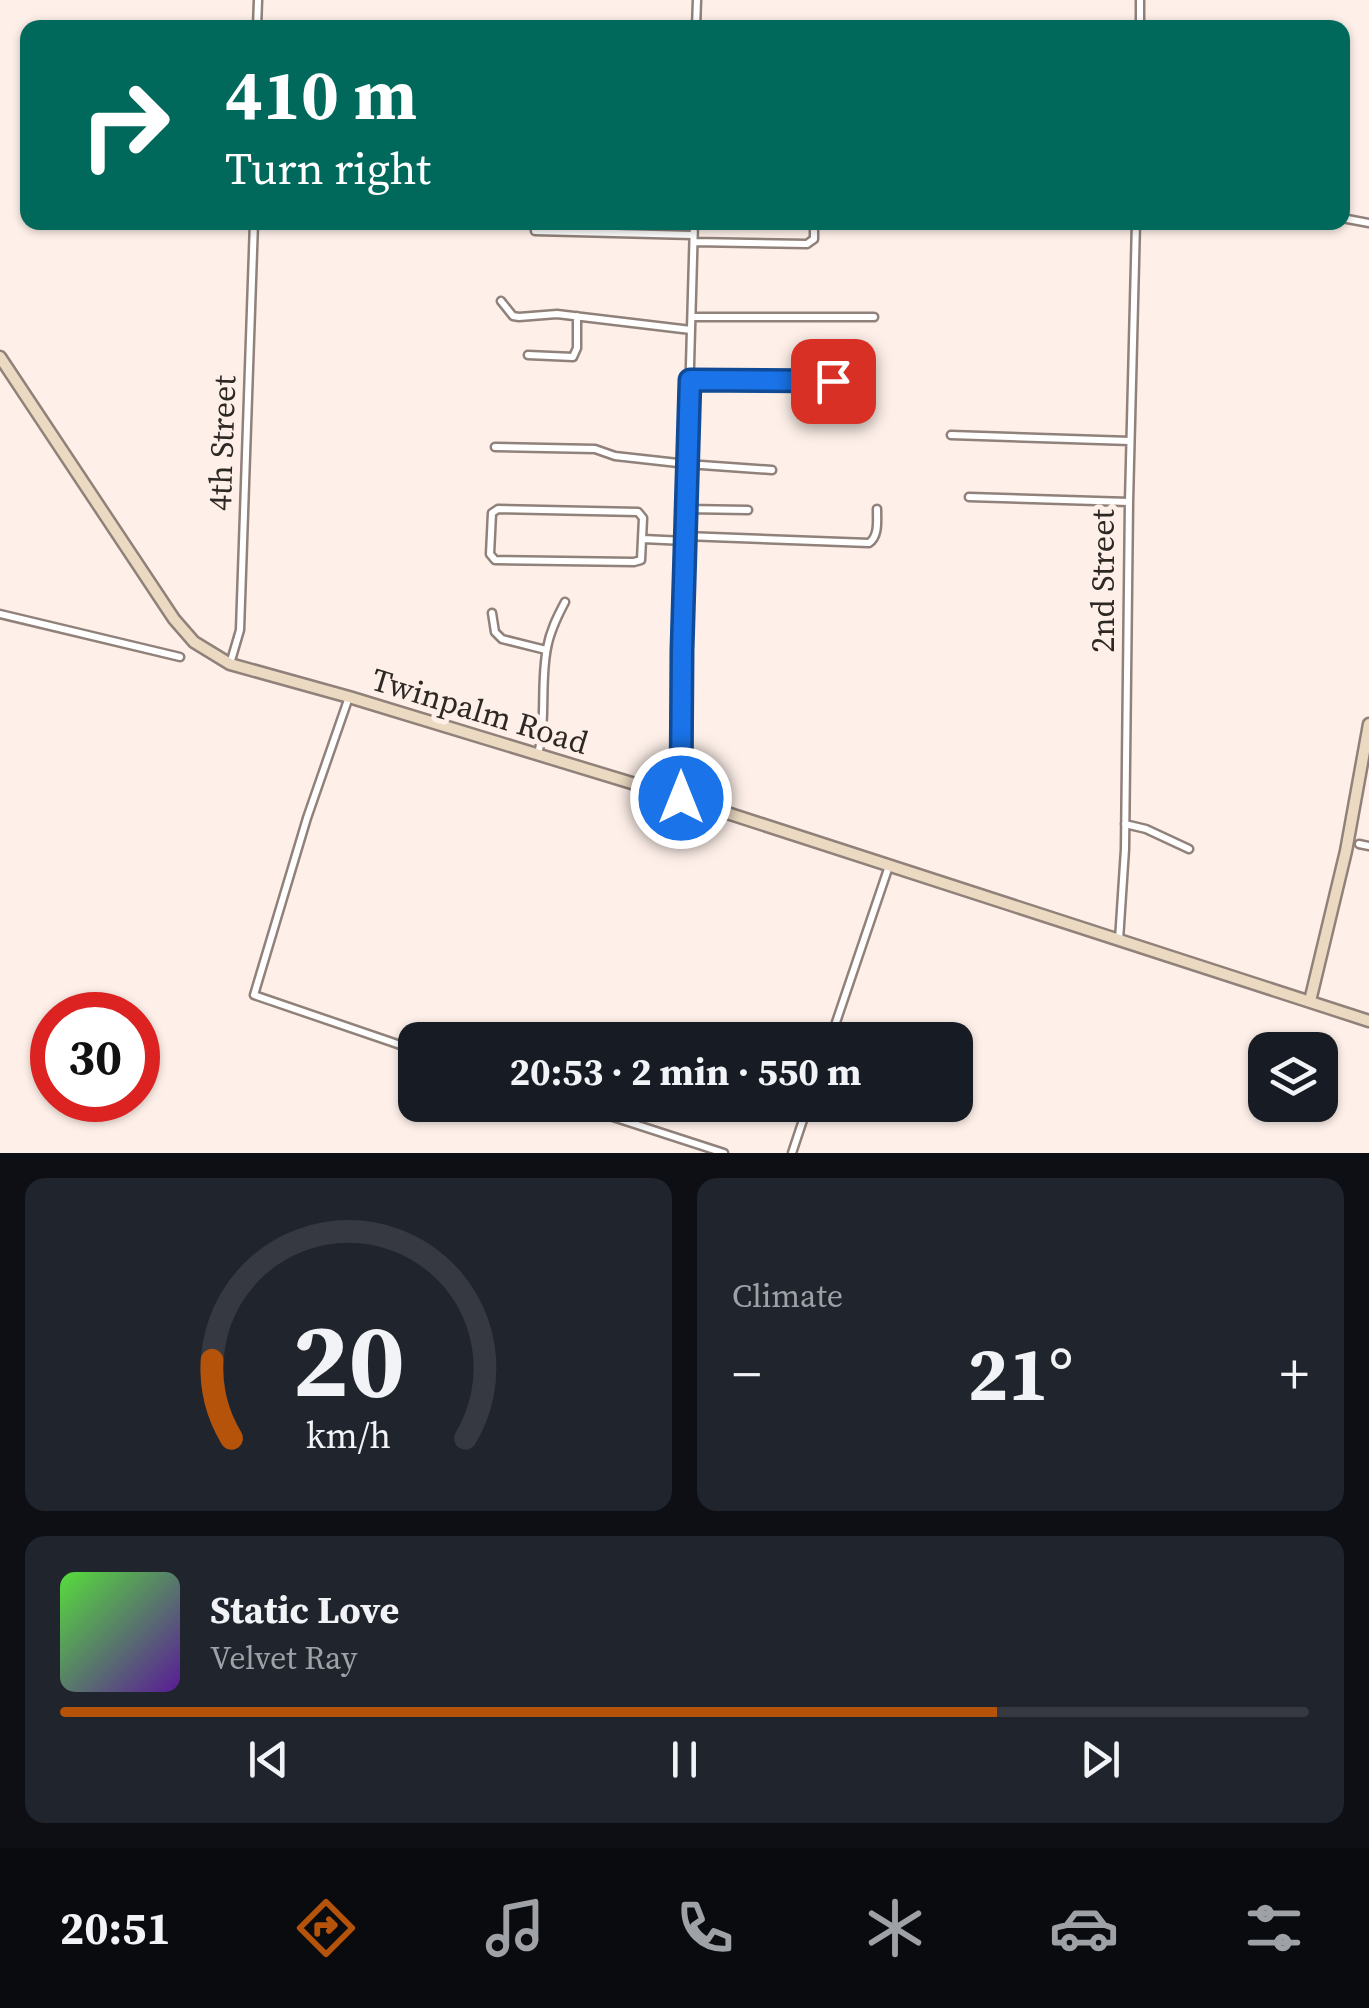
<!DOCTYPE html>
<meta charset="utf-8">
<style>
body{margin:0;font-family:"Source Serif 4",serif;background:#20242c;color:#f1f3f6;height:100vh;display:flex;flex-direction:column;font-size:38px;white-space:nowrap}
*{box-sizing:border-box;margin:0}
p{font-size:32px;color:#9ea1a6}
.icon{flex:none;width:55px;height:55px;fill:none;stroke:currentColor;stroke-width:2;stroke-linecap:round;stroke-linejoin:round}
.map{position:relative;height:1153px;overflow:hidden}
.details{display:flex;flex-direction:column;gap:25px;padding:25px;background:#0d0f14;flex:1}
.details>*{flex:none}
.hud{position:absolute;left:20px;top:20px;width:1330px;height:210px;border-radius:20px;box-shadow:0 2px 8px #0004;background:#00695c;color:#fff;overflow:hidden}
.tools{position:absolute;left:1248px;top:1032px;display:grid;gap:20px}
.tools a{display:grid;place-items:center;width:90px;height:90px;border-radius:20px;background:#171b24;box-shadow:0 2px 8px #0004;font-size:50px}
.speed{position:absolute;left:30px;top:992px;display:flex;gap:20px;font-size:50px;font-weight:700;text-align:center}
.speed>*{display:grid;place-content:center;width:130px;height:130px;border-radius:50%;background:#171b24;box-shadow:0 2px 8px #0004;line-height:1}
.speed .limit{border:15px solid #d22;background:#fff;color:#111}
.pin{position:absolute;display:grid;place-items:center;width:85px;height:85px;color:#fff;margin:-42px;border-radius:20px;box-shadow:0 5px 15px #0006}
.me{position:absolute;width:110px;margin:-55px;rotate:0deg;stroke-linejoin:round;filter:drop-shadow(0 0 8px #0008)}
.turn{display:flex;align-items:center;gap:35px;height:210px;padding:0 40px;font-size:45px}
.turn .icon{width:130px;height:130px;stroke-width:2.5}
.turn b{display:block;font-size:70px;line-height:85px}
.big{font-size:75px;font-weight:700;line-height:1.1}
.details .widget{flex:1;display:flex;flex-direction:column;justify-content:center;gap:15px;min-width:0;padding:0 35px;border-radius:20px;background:#20242c}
.details .dial{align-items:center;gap:0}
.dial svg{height:260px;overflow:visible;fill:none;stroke:#363941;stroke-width:7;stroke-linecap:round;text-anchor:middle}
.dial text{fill:#f1f3f6;stroke:none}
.song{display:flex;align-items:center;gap:30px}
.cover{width:120px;height:120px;border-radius:15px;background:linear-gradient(135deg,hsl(110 70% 55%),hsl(270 70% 35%))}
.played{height:10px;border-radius:5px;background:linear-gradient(90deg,#b45309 75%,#363941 75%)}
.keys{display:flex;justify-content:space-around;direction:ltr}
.heat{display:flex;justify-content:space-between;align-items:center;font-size:55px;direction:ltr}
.details .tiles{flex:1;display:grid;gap:25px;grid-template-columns:1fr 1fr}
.widget:last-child{grid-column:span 2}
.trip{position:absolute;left:398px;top:1022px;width:575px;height:100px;border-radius:20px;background:#171b24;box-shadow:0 2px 8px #0004;font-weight:700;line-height:100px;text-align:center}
.dock{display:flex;height:160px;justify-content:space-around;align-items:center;background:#090b0e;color:#9ea1a6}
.dock .icon{width:70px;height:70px}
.dock .current{color:#b45309}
.dock b{font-size:45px;color:#f1f3f6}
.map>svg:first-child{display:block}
</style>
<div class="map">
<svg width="1369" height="1153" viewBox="0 0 1369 1153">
<rect width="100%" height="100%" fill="#fef0e9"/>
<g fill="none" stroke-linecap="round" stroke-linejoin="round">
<g stroke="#90817a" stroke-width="11">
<path id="street" d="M257 28 258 0
M696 28 697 0
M1140 28V0
M1342 218 1369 223
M535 231 693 235
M694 242 807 244 814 239V222
M501 301 513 316 519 317 557 314 691 330
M692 317H874
M528 355 573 357 577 348V316
M690 380 869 382
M951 435 1130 441
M495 447 595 449 615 456 687 464 772 470
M969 497 1129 502
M498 509 638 512 643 518 641 560 634 562 495 560 490 554 492 513Z
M686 509 748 510
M685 536 869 543C879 536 877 521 877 509
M643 539 685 541
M492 613 495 632 502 639 546 650
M0 614 180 657
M230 664 240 630 254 222
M349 697 307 818 254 995 415 1050
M538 754C547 719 540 683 547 648 550 631 557 617 565 602
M681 798 682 651 694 222
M1125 824 1146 829 1189 849
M1359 844 1369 846
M1119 940 1125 849 1129 502 1136 222
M830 1040 889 866
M576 1105 724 1153
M792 1153 808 1105"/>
</g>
<g stroke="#90817a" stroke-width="15">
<path id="secondary" d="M0 357 174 619 194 642 230 664 349 697 681 798 1369 1021
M1310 1001 1346 851 1369 724"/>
</g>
<use href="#street" stroke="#fff" stroke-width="6"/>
<use href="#secondary" stroke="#ebdac1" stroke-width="10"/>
</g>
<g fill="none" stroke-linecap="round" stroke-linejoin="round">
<g stroke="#114b97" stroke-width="25">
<path id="route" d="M681 798 682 650 690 380 833 381"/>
</g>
<use href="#route" stroke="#1a73e8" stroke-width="18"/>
</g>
<g text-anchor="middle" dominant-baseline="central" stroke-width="10" stroke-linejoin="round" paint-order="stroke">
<g font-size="32" fill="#2e2825" stroke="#fef0e9">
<text transform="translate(222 443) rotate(-88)">4th Street</text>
<text transform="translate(1103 581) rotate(-90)">2nd Street</text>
<text transform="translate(480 711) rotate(17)">Twinpalm Road</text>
</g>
</g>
</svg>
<div class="tools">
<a><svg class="icon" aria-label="layers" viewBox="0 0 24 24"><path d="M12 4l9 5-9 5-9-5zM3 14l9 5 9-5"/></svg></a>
</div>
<div class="speed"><div class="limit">30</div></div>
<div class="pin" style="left:833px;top:381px;background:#d93025"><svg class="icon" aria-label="arrive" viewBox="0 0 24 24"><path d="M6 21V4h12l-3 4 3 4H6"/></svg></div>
<svg class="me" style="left:681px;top:798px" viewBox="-20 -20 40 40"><circle r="17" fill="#1a73e8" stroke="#fff" stroke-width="3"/><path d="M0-11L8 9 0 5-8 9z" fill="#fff"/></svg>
<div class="trip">20:53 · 2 min · 550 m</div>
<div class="hud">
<div class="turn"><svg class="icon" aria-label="right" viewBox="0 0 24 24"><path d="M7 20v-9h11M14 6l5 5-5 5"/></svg><div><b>410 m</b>Turn right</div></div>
</div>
</div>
<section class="details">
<div class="tiles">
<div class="widget dial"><svg viewBox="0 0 100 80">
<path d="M14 69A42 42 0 1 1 86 69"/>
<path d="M14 69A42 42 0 0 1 8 45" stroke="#b45309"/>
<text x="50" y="56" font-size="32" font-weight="700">20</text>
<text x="50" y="72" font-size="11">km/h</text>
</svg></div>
<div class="widget"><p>Climate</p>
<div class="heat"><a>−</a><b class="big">21°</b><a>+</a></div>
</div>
<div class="widget">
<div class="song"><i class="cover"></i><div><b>Static Love</b><p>Velvet Ray</p></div></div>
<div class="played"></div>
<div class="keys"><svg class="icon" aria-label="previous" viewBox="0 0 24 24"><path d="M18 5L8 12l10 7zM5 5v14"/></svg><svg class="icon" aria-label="pause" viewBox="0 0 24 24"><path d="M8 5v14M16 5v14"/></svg><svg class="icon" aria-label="next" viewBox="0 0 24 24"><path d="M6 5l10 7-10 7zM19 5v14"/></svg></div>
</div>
</div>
</section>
<nav class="dock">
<b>20:51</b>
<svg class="icon current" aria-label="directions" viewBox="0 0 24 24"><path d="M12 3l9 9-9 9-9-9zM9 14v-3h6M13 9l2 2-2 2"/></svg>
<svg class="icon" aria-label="music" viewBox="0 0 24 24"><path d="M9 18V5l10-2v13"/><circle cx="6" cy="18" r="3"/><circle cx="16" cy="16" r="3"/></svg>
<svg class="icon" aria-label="phone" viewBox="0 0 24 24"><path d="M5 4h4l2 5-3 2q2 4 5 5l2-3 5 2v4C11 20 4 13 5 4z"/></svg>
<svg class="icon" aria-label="climate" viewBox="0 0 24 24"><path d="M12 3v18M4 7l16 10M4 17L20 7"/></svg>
<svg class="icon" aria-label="car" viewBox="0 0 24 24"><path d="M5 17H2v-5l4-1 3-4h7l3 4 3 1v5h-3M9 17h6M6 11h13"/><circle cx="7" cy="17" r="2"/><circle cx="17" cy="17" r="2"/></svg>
<svg class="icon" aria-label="filters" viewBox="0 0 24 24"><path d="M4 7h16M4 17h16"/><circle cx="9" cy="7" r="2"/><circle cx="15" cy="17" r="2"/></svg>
</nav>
